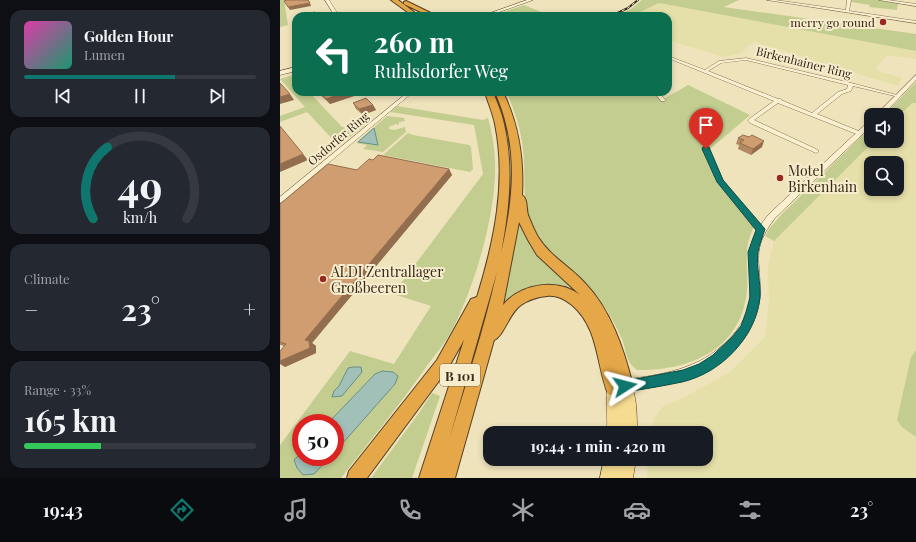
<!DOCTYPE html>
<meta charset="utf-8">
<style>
body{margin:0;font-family:"Playfair Display",serif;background:#242831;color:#f1f3f6;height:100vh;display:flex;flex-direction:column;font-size:15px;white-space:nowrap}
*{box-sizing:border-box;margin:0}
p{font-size:13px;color:#9ea1a6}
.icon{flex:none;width:22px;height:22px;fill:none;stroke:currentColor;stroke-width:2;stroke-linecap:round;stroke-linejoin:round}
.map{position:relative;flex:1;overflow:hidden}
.panel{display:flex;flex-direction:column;gap:10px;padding:10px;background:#0d0f14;width:280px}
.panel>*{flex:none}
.top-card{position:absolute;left:12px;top:12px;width:380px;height:84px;border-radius:12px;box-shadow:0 2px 6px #0003;background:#0b6e4f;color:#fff;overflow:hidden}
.controls{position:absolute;left:584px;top:108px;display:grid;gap:8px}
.controls a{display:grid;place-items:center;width:40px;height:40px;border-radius:8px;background:#171b24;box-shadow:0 2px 6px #0003;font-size:20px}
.speed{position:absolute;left:12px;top:414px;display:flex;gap:8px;font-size:20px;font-weight:700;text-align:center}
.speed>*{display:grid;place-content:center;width:52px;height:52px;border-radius:50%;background:#171b24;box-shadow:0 2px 6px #0003;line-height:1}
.speed .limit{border:6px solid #d22;background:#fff;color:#111}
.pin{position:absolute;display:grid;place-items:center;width:34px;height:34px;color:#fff;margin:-41px -17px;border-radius:50% 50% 50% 0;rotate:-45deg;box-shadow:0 0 4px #0007}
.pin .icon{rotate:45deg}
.me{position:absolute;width:44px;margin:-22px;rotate:81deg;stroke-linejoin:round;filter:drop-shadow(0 0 3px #0008)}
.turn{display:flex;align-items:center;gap:14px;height:84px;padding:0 16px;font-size:18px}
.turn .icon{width:52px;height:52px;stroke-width:2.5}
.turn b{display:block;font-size:28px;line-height:34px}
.big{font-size:30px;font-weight:700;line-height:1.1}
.panel .card{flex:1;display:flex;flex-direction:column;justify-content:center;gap:6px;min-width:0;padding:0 14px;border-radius:12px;background:#242831}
.panel .dial{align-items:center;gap:0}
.dial svg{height:104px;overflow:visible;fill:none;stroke:#363941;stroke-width:7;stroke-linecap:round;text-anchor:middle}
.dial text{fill:#f1f3f6;stroke:none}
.song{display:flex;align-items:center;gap:12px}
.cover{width:48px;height:48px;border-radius:6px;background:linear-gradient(135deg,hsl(320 70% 55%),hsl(160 70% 35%))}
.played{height:4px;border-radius:2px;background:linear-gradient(90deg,#0f766e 65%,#363941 65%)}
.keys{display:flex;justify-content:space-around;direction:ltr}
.heat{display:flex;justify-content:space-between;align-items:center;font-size:22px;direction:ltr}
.charge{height:6px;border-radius:3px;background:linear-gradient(90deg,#34c759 33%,#363941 0)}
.trip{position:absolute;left:203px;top:426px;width:230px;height:40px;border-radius:12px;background:#171b24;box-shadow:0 2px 6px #0003;font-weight:700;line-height:40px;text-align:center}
.tab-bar{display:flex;height:64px;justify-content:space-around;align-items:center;background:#090b0e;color:#9ea1a6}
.tab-bar .icon{width:28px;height:28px}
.tab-bar .active{color:#0f766e}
.tab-bar b{font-size:18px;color:#f1f3f6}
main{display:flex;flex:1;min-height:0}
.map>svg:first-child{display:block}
</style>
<main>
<section class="panel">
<div class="card">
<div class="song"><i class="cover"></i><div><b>Golden Hour</b><p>Lumen</p></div></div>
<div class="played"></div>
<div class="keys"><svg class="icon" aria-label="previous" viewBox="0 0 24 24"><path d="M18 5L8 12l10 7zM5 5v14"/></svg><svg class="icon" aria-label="pause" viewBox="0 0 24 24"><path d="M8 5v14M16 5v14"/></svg><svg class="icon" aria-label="next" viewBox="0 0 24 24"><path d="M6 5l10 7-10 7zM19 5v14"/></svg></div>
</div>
<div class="card dial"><svg viewBox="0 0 100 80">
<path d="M14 69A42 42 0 1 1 86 69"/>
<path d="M14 69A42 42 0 0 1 25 14" stroke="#0f766e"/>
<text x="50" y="56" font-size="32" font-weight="700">49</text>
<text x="50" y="72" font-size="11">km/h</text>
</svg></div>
<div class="card"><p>Climate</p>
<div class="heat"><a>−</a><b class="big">23°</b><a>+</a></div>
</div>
<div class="card"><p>Range · 33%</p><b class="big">165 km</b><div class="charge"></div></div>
</section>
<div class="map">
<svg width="636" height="478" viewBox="0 0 636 478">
<rect width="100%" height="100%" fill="#efe3bc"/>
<path fill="#e5dfa9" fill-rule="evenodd" d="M379 3 636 51V59L607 55 596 68 601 72 620 77 622 79 618 86 474 42 459 54 443 57 388 40V16H352Z
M632 103H636V350L631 357 622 427 636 437V478H367L368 459H426V433H372L374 419 382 407 403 398 450 372 485 337 489 301 488 266 494 241 594 141H617V118ZM591 163H617V189H591Z"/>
<path fill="#c3cd90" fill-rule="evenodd" d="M0 0H4L8 25 0 27Z
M362 0H459L444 7 636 34V51L379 3 352 16H337L351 9Z
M571 0H609V2L618 3 617 10 589 7 590 5 571 2Z
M244 5 271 16H212Z
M16 74V92H29L62 127 85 125 59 146 27 112 0 122V116L25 107 0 79Z
M636 82V103H632L617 118V115H604Z
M408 85 470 115 429 150 440 181 475 224C471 233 467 243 467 253 466 265 468 278 467 290 462 349 410 371 357 370 345 361 347 352 342 339 336 326 329 313 321 302 301 273 263 255 250 223 243 204 245 182 244 162 243 137 237 114 226 92H375L382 100Z
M117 106 203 120 208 118C212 133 215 148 215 163 217 212 194 289 171 332 164 345 153 357 144 370 118 407 89 442 61 478H0V445L70 351 114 364 151 306 113 294 203 174 194 125 110 112ZM102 371 113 372 115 384 55 452V457H50L34 474 14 460 21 453V423H48L95 374Z
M107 116 124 118 125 121 119 122V125L116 124 109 127V129L114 130 125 127 126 132 103 152 83 149 87 145 76 143Z
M591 127V141H594L494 241 485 236 489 229 501 215Z
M128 133 133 135 189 145 191 147 193 169 190 172 103 155Z
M240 223 307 299 320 328 277 287 221 309Z
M636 350V437L622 427 617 420 631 357Z
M152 393 160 396 132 478H91L139 413Z"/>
<path fill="#a0c0b8" stroke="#678e86" d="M94 128 98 145 78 142Z
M74 367H81L82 372 62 396 52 397 54 391 59 386 68 368Z
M102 371 113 372 118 376 115 384 55 452V423H48L95 374Z
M21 453V457H50L34 474 23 475 17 468 14 460Z"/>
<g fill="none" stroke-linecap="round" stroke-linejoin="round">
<g stroke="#877255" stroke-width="1">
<path id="street" d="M45 0H49L59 16H55Z
M487 0H495L566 10 567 0H571L569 11 636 21V23Z
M599 0H608L636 4V6Z
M388 56 425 70 439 61 466 58 571 83 621 96 619 97 573 86 571 91 562 94 537 114 581 132 582 133 579 135 498 103 474 120 538 150V152L536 153 470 123 468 120 469 119 494 101 388 58ZM466 60 568 85 567 89 558 92 532 113 501 100V99H498L428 71 441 63Z
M128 92H133L2 202H0V197Z
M374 92H379L385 100V101H381Z
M426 147 429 149 443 180 478 224 484 229 483 231H479L474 228 438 182 423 149Z"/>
</g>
<g stroke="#695338" stroke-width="1">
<path id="secondary" d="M247 0H253L208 16H202Z
M16 67V71L0 75V71Z
M636 75V80L603 115H596Z
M591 120V126L495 218C470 251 481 259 480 295 479 313 471 332 459 345 427 380 386 386 341 392L337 390 335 386 337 382 341 380C381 375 420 370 449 339 461 327 469 313 470 296 473 256 460 249 489 214L589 121Z"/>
</g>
<g stroke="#54402a" stroke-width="1">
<path id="primary" d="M345 379 350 381C357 396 357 416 357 433H327C328 420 325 392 329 383L334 381 339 383Z
M324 459H356L353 478H320Z"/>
</g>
<g stroke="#54402a" stroke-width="2">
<path id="highway" d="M111 0H118L134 12 129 13Z
M126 1 157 16H149L124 4V2Z
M205 92H213C217 103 222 113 224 124 234 167 229 210 221 253 234 197 239 146 215 92H223C239 125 244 159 242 195 248 199 246 208 248 215 251 222 254 230 258 237 270 256 289 266 304 282 331 310 344 349 353 386L351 392 345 394 340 392 334 396 328 394C316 364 319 328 292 305 284 299 277 295 267 296 257 297 250 299 241 305 229 313 224 336 214 340L175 478H139L184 340 167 370 87 478H67L69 471 157 360 191 299 197 297C214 242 227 182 215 124 213 113 208 103 205 92ZM239 222 248 240 257 255 300 295C278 278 241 283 223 305ZM217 272C204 329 186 384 169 440Z"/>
</g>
<use href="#street" fill="#faf0cf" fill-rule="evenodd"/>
<use href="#secondary" fill="#faf0cf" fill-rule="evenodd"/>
<use href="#primary" fill="#f6dc90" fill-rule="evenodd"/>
<use href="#highway" fill="#e5a747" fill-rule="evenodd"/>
<g stroke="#36291a" stroke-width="2">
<path id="rail" d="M331 16 348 8 358 0"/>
</g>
<use href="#rail" stroke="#f7eccc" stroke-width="1" stroke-dasharray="3" stroke-linecap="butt"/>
</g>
<path fill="#b38760" d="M37 92H86L50 104Z
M73 103 93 105 96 110 83 115 76 109Z
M458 138 482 147 471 155 458 149 459 145 456 144Z
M169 169 172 175 32 343 36 346V353L5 367 4 346 0 345V204L77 170Z"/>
<path fill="#926e4e" d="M30 3 31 6 10 10 8 7Z
M66 92H86L50 104 46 99Z
M10 94 14 100 0 104V97Z
M93 105 96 110 83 115 79 109Z
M484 141 482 147 471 155 473 149Z
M23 154 28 160 0 172V164Z
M169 169 172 175 32 343 36 346V353L5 367 0 364V361L25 340Z"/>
<path fill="#d09d70" stroke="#926e4e" d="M7 0H28L30 3 8 7 4 1Z
M35 12 37 16H16Z
M0 83 10 94 0 97Z
M40 92H66L46 99Z
M86 98 93 105 79 109 73 103Z
M0 126 23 154 0 164Z
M463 135 469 137 472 135 484 141 473 149 460 143 464 140 458 138Z
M98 155 169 169 25 340 29 341 30 348 0 361V351L6 344 0 342V204L48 164 77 170 89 159 93 160Z"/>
<path fill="#0f766e" stroke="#0a4d48" d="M423 147H429L443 180 485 229C483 236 479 245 478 252 476 267 481 283 480 298 475 338 441 373 402 382 383 386 364 389 345 392L340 390 339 386 340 382 403 370 419 364 433 355 452 337 461 326 466 312 470 297 468 252 476 230 437 182 422 149Z"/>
<g fill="#992822" stroke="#f7eccc" stroke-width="1.5">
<circle cx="603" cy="22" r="4"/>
<circle cx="500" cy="178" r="4"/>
<circle cx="43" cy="279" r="4"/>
</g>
<g text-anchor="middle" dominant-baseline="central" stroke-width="4" stroke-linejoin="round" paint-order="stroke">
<g font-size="12" fill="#36291a" stroke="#f7eccc" text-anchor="end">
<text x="595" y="22">merry go round</text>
</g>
<g font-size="12" fill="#36291a" stroke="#f7eccc">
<text transform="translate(524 62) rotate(14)">Birkenhainer Ring</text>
<text transform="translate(58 138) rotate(-40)">Osdorfer Ring</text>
</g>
<rect fill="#f7eccc" stroke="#70644f" stroke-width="1" x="160" y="364" width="40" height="22" rx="3"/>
<g font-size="13" font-weight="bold" fill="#36291a">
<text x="180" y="375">B 101</text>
</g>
<g font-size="14" fill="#36291a" stroke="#f7eccc" text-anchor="start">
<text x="508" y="170">Motel<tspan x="508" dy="16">Birkenhain</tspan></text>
<text x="51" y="271">ALDI Zentrallager<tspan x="51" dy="16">Großbeeren</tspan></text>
</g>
</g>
</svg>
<div class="controls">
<a><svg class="icon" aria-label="sound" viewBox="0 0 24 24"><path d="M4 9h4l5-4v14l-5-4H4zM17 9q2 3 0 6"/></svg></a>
<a><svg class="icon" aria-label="search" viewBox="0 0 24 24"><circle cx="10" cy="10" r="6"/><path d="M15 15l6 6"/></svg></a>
</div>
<div class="speed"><div class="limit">50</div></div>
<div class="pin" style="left:426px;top:149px;background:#d93025"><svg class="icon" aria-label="arrive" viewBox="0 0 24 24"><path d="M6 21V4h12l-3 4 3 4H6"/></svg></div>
<svg class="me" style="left:345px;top:386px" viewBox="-20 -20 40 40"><path d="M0-17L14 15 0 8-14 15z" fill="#0f766e" stroke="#fff" stroke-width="4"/></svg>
<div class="trip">19:44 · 1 min · 420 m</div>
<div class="top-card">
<div class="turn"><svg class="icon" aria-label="left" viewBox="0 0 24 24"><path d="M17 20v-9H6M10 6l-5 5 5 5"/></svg><div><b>260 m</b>Ruhlsdorfer Weg</div></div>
</div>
</div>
</main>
<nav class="tab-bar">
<b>19:43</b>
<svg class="icon active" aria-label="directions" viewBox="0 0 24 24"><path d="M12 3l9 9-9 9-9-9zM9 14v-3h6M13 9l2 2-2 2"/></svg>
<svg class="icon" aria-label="music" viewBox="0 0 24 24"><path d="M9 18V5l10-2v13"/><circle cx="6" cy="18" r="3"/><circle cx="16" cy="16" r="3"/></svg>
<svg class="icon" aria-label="phone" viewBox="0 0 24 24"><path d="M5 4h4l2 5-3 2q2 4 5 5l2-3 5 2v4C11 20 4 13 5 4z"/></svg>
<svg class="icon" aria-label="climate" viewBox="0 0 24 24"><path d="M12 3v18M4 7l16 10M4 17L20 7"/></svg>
<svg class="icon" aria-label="car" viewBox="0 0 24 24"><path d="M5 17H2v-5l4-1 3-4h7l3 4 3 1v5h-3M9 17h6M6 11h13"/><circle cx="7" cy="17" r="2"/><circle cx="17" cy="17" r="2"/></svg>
<svg class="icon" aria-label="filters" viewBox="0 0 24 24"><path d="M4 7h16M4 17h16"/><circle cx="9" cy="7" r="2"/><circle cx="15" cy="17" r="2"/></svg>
<b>23°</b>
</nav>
